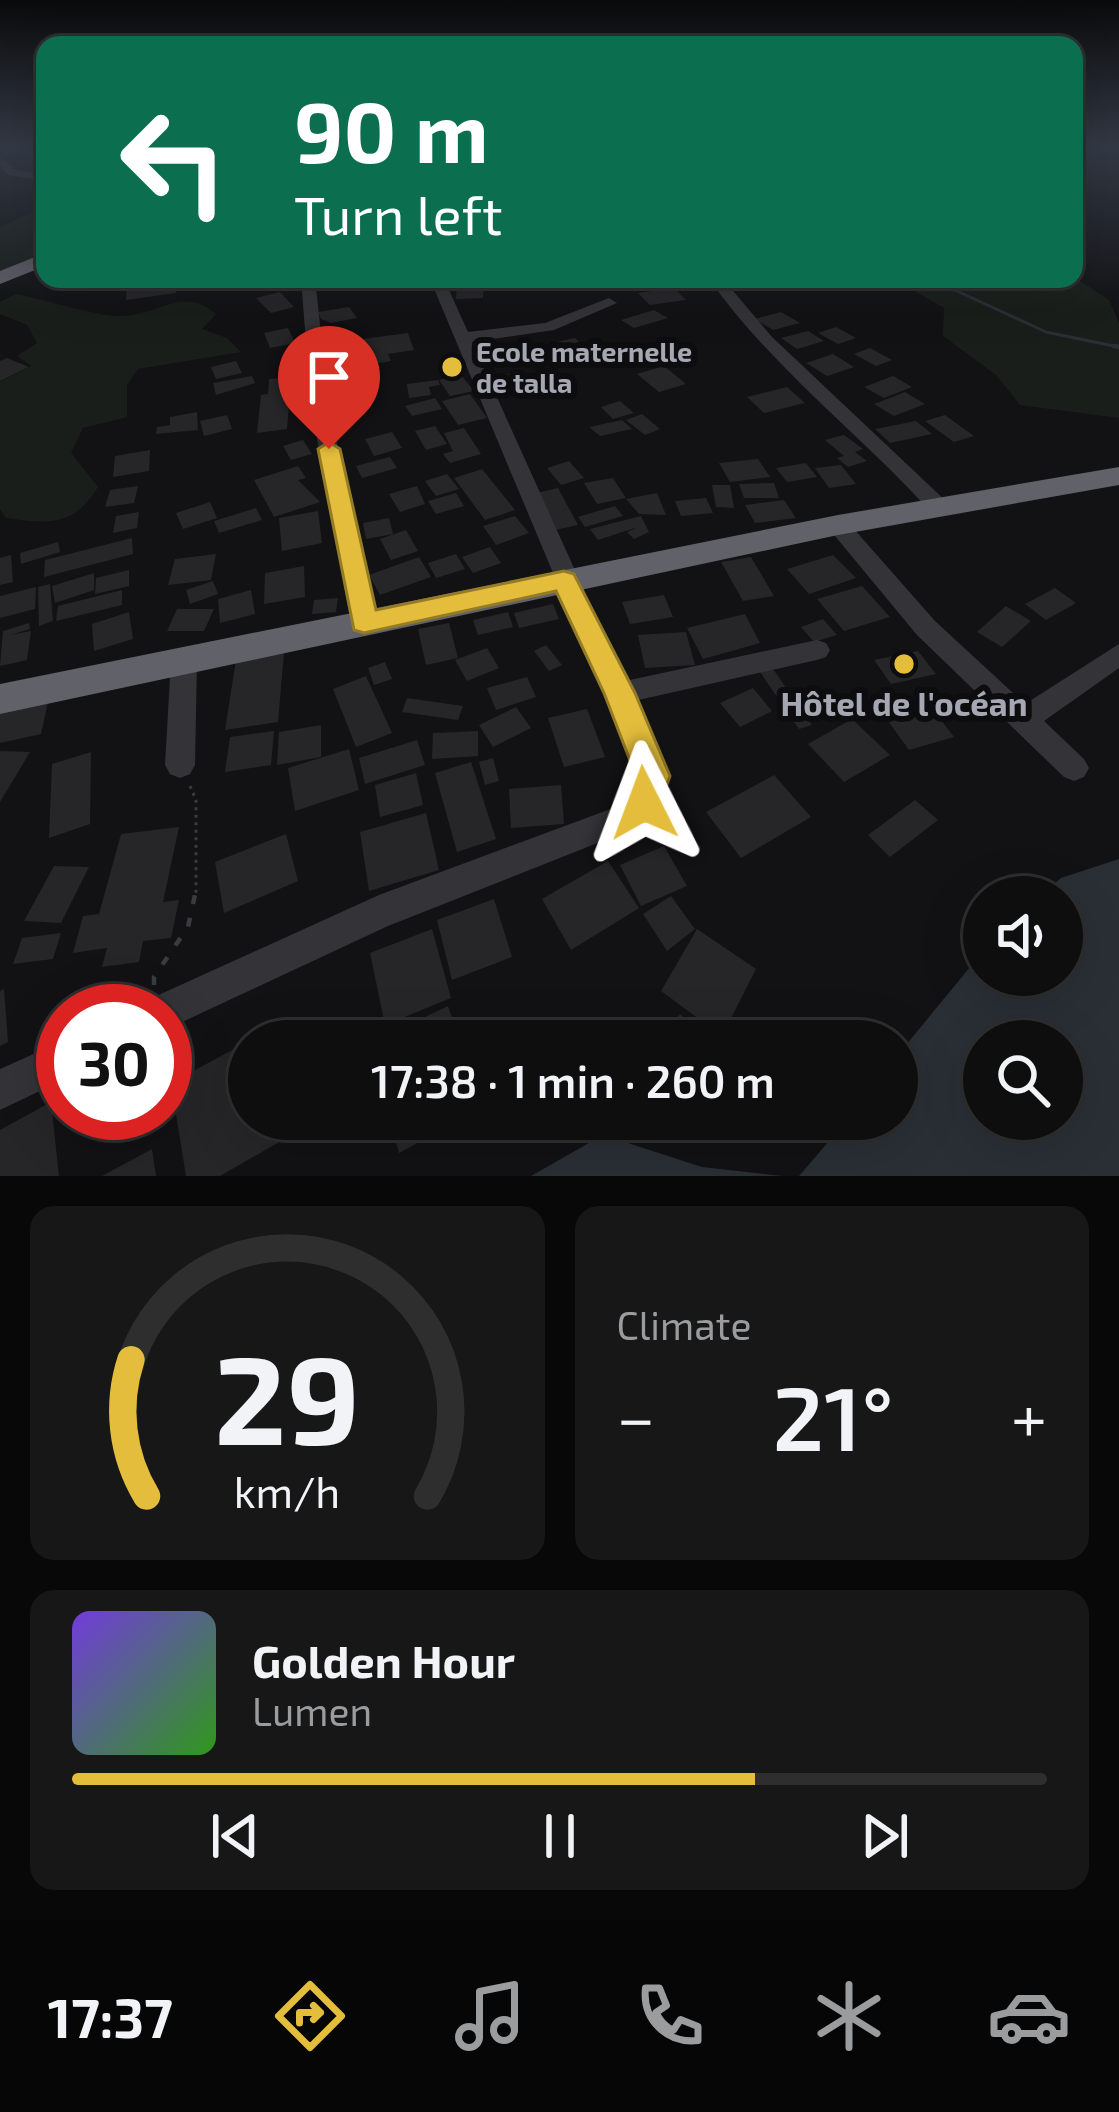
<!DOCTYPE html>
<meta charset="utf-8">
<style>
body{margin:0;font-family:"Exo 2",sans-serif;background:#171718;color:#f1f3f6;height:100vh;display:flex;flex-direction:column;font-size:45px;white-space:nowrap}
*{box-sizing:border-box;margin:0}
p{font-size:39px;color:#9b9c9e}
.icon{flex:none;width:66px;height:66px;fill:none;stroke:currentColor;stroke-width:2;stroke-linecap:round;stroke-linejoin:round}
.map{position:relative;height:1176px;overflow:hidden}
.side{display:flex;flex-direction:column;gap:30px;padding:30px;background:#080808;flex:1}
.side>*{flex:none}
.hud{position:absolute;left:36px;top:36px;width:1047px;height:252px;border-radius:24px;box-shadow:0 12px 48px #0002,0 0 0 3px #2e2e2f;background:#0b6e4f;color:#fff;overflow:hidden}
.controls{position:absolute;left:963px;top:876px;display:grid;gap:24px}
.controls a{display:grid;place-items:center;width:120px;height:120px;border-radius:50%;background:#0e0e0f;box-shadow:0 12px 48px #0002,0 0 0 3px #2e2e2f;font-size:60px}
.speed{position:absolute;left:36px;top:984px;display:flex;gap:24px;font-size:60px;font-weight:700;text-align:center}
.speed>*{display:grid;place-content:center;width:156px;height:156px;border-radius:50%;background:#0e0e0f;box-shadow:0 12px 48px #0002,0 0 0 3px #2e2e2f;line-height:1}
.speed .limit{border:18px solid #d22;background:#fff;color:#111}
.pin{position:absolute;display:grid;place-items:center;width:102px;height:102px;color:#fff;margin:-123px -51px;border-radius:50% 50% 50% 0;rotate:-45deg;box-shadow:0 0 12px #0007}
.pin .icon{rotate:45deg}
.me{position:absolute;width:132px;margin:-66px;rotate:357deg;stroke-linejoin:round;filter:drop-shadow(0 0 9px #0008)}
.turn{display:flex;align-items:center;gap:42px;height:252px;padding:0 60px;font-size:54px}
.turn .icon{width:156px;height:156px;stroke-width:2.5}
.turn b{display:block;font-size:84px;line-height:102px}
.big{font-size:90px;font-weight:600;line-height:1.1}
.side .card{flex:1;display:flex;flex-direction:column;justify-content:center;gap:18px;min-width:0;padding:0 42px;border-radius:24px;background:#171718}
.side .dial{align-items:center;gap:0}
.dial svg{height:312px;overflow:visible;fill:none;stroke:#2e2e2f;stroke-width:7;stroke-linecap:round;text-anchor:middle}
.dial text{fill:#f1f3f6;stroke:none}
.song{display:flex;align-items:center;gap:36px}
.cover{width:144px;height:144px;border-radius:18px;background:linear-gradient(135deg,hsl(260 70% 55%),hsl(110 70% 35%))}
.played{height:12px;border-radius:6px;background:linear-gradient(90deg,#e3bd3b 70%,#2e2e2f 70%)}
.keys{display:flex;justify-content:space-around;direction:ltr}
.heat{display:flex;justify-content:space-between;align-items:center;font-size:66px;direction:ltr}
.side .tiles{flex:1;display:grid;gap:30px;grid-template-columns:1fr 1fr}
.card:last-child{grid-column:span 2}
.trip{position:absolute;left:228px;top:1020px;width:690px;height:120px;border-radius:60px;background:#0e0e0f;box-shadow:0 12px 48px #0002,0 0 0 3px #2e2e2f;font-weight:600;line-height:120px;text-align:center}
.tab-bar{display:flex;height:192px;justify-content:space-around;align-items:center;background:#060606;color:#9b9c9e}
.tab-bar .icon{width:84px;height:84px}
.tab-bar .active{color:#e3bd3b}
.tab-bar b{font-size:54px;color:#f1f3f6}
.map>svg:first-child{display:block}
</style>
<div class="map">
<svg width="1119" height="1176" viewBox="0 0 1119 1176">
<rect width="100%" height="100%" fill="#121214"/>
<path fill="#191e1a" d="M45 207V255L0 273V227Z
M1074 277 1109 300 1119 323V418L1020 405 996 375 943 336 944 308 908 287 851 279Z
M16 294C43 299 96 316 119 316 161 316 181 285 216 314L202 329 227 338 241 352 138 369 127 385V417L83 428 71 453 98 487C74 527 48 524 6 518L0 509V382L31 366 17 356 37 343 27 325 0 314V302Z"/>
<path fill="#2a2f36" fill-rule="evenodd" d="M1119 859V1176H799L848 1119H897V1056L984 950V975H1062V897H1040L1061 878ZM984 1041H1062V1119H984Z
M603 1135 702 1167 782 1176H531Z"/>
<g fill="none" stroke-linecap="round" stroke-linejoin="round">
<path stroke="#2a2f36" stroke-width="3" d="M931 279 1046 332 1119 347"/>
<path stroke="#2a2f36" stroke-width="4.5" d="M1114 346 1119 347"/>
</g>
<path fill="#262528" d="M176 280V293L126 300 127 286Z
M457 284H484L483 298 456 299Z
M674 288 686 300 650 305 638 293Z
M280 292 294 307 271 313 256 298Z
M349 307 357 318 331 323 321 319 318 312Z
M654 310 668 318 634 328 621 320Z
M781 312 800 323 773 330 755 319Z
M836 327 856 338 838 344 818 333Z
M288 328 295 343 270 348 264 333Z
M808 331 824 341 797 349 781 338Z
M408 333 414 350 388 354 391 361 343 370 340 363 361 358 329 362 325 344Z
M575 338 583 346 572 349 582 358 563 362 552 343Z
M498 342 517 363 498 368 479 346Z
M870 348 892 360 876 366 854 354Z
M833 354 854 367 827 376 806 363Z
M7 358 29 367 0 381V361Z
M236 361 242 373 216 379 211 367Z
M664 366 686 384 659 392 637 374Z
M361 369 372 390 355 394 344 373Z
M524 371 527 376 536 374 543 382 507 388 499 376Z
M461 375 474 391 450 396 439 380Z
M252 376 255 383 216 395 213 383Z
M893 376 912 387 884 398 864 387Z
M291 377 287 429 257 433 261 395 268 394 269 379Z
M438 380 440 385 429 387 431 395 409 398 407 384Z
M787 387 805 403 764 413 747 397Z
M905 392 925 404 894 416 874 404Z
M470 394 487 418 458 425 442 401Z
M435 398 442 409 412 416 405 406Z
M620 401 634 413 613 419 601 407Z
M197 412 198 430 156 434 157 427 170 425V417Z
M642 414 660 429 645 435 626 420Z
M227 415 232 429 204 436 200 421Z
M945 415 974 436 954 442 925 421Z
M622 420 632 429 600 436 589 427Z
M916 421 932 434 890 443 875 429Z
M435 426 447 444 426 450 415 431Z
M464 428 481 454 450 463 443 454 453 451 444 433Z
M392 432 402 448 374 456 365 439Z
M844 435 863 449 855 452 867 461 848 467 837 458 844 456 825 440Z
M303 440 312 454 291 460 283 446Z
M150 450 149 471 113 477 115 456Z
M390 457 397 468 362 478 356 466Z
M758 459 770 477 730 482 719 463Z
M569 461 584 478 561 485 547 468Z
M806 463 817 477 787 482 776 468Z
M841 465 856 484 829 488 815 468Z
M298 466 306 478 298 480 320 502 274 517 254 480Z
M482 469 515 510 485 520 454 478Z
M447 474 459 489 436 496 425 481Z
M613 478 626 498 597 504 584 483Z
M774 483 779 498H744L739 484Z
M712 485H730L734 508 716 507Z
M138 486 134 503 105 507 110 490Z
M417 486 425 504 400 512 389 494Z
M558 488 578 525 555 530 536 493Z
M456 493 464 506 436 514 428 501Z
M657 493 666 515 639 514 626 499Z
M706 498 713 513 681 516 675 501Z
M784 500 796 518 755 523 745 505Z
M210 502 217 518 183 529 176 513Z
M615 506 623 516 585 527 578 517Z
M256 508 262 520 219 533 214 521Z
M318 511 322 543 282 551 279 518Z
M139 512 137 528 113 533 116 516Z
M515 516 529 533 496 545 483 526Z
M641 516 649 532 634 539 627 532 638 527 598 540 590 529Z
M389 518 393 534 366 539 363 523Z
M406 530 418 551 391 560 380 539Z
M132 538 133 554 44 577 45 560Z
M58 542 60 552 21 564 20 553Z
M490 547 501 563 473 573 462 557Z
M216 554 211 580 168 585 175 559Z
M456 554 465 569 436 578 428 563Z
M11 555 13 582 0 585V558Z
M833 555 856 578 809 594 787 569Z
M419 557 431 577 380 595 369 575Z
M751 557 774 596 743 601 721 562Z
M304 566 305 597 264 604 265 573Z
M129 570V586L95 594 96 578Z
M94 573V590L55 603 52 586Z
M213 581 218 594 190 604 186 590Z
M50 584 53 621 39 626 38 587Z
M862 586 890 617 844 631 817 599Z
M36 587 35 609 0 618V596Z
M1055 588 1076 603 1046 620 1025 604Z
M122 590V605L56 621 58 606Z
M251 590 255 614 220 623 218 599Z
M664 595 673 617 630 624 622 602Z
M338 598 336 612 312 614 314 600Z
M553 604 559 619 519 628 514 613Z
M1006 606 1031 621 1002 647 977 632Z
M177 609H214L204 631H167Z
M129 612 133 639 94 651 92 624Z
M508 612 513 627 478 635 473 620Z
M745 614 760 643 703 659 687 628Z
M823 619 837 635 814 642 801 627Z
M29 623 30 629 10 635 31 631 27 660 0 666 3 631Z
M449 623 458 658 426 665 418 629Z
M686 632 695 665 645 668 638 635Z
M546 645 562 665 549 671 534 651Z
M487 648 499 668 467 681 455 660Z
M918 651 936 674 891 684 874 660Z
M284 653 278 722 225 730 236 660Z
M385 662 392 679 374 685 368 668Z
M773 669 812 725 799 729 760 672Z
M366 676 392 733 356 747 333 689Z
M527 677 536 697 496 710 487 688Z
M753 688 772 711 740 727 720 703Z
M922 695 954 737 909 750 878 707Z
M407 698 463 706 458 720 402 712Z
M48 702 41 734 0 743V712Z
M516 707 531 728 493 747 479 725Z
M587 709 605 757 564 767 548 718Z
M852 719 890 755 844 782 808 744Z
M321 725V757L277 765 279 732Z
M274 731 271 765 225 772 230 737Z
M478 731V756L432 759 433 733Z
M417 740 425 765 365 784 359 758Z
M349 749 359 790 295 811 288 768Z
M0 751 30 752 0 802Z
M91 752 90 824 49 838 52 764Z
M493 758 499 781 485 785 479 762Z
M471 762 496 839 457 852 435 773Z
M416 773 423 805 380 817 375 785Z
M774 775 811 817 741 858 706 812Z
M561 785 564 824 511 828 509 789Z
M915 800 938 820 890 857 868 835Z
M426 813 439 870 369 891 360 832Z
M179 827 163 902 179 900 171 938 143 941 139 962 102 967 107 948 73 953 83 916 99 914 121 834Z
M286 834 298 881 224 913 215 862Z
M664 846 687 886 641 906 620 865Z
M608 861 639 908 571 950 542 899Z
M54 866 89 867 61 923 24 921Z
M671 896 695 929 667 951 643 914Z
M494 899 512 957 452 980 437 920Z
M432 929 451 998 385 1025 370 953Z
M697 929 756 969 722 1036 661 991Z
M61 933 53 959 13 964 22 938Z
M4 989 8 1042 0 1046V991Z
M448 1006 460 1041H375Z
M680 1014 689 1023 672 1041 664 1034Z
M249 1041V1119H305L307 1126 220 1176H186L171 1083Z
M51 1102 59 1176H0V1130Z
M390 1119H462L399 1153Z
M152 1149 156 1176H102Z"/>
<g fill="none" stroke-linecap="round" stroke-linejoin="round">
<path stroke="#3a3b3f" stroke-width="3" stroke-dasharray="3 4.5" stroke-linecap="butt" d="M190 786 196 800V893"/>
<path stroke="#3a3b3f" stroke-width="4.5" stroke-dasharray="9 14" stroke-linecap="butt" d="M154 985V977L188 927 196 890"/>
<path fill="#343438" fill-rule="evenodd" d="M0 157 16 170 45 175V181L9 175 0 166Z
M301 279H315L329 406 377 623 373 630H355L351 623 311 406Z
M430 279H444L468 332 545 323 609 298 617 303 554 330 472 342 625 681 817 640 826 643 830 650 826 657 817 660 634 701 668 776 655 813 638 827 388 926 165 1030V1011H146L152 998 379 895 616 807 632 794 638 776Z
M709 279H723L772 337 948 503 951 508 948 513H932C859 433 772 368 709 279Z
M838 518 846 520 935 621 1025 704 1119 644V668L1044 721 1084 759 1089 768 1084 777 1074 781 1064 777 917 635 830 530 827 525Z
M184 650 193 653 197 660 195 765 190 774 180 778 170 774 165 765 171 660 175 653Z
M63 1041V1080L0 1110V1069Z"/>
<path fill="#606169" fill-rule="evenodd" d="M45 253V266L0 284V271Z
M1119 467V485L838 535 0 714V684L838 515Z"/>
</g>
<linearGradient id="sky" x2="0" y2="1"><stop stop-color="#0a0a0b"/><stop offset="0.47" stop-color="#333945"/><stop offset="1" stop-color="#333945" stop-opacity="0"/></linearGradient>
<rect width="1119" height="313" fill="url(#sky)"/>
<path fill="#e3bd3b" stroke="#947b26" stroke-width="3" d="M329 442 340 449 376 610 564 571 574 574 635 693 670 776 656 814 644 819 632 814 627 803 636 776 604 693 556 591 364 633 354 630 318 449Z"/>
<g fill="#e3bd3b" stroke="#0d0d0f" stroke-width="4.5">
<circle cx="452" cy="367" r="12"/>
<circle cx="904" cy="664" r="12"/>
</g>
<g text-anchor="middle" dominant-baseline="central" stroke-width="12" stroke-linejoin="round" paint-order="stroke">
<g font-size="27" font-weight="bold" fill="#a5a8b3" stroke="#0d0d0f" text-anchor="start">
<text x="476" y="351">Ecole maternelle<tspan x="476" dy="31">de talla</tspan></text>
</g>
<g font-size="33" font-weight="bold" fill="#a5a8b3" stroke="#0d0d0f">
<text x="904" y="703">Hôtel de l'océan</text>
</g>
</g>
</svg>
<div class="controls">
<a><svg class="icon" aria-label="sound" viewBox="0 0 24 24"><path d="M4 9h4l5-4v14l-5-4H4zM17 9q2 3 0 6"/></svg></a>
<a><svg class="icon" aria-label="search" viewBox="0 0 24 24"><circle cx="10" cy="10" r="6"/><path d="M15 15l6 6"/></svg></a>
</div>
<div class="speed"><div class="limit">30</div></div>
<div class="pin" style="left:329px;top:449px;background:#d93025"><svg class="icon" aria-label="arrive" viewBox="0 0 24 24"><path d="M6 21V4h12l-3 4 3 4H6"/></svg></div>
<svg class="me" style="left:644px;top:803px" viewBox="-20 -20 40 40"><path d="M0-17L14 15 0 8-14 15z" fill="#e3bd3b" stroke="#fff" stroke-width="4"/></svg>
<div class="trip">17:38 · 1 min · 260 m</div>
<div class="hud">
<div class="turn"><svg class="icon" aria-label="left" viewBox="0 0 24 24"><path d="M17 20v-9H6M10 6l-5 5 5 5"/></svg><div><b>90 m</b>Turn left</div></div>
</div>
</div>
<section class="side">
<div class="tiles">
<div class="card dial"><svg viewBox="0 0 100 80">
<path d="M14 69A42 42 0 1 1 86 69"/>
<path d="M14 69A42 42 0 0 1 10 34" stroke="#e3bd3b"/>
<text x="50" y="56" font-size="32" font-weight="700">29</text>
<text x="50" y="72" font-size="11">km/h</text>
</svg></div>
<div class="card"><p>Climate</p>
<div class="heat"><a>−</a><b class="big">21°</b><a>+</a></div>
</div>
<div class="card">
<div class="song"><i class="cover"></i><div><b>Golden Hour</b><p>Lumen</p></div></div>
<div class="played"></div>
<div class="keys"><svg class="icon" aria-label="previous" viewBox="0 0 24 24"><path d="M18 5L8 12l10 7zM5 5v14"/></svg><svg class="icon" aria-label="pause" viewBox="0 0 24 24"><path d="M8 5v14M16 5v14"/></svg><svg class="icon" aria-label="next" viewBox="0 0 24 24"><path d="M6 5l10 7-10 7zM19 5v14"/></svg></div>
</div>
</div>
</section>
<nav class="tab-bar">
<b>17:37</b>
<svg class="icon active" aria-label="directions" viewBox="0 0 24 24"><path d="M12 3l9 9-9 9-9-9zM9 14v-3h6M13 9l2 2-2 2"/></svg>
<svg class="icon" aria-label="music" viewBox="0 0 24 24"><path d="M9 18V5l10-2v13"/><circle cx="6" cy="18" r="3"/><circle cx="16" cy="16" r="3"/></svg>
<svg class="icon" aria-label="phone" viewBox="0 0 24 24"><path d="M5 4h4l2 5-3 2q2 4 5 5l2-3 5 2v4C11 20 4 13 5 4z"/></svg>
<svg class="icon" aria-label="climate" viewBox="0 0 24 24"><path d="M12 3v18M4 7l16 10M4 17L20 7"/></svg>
<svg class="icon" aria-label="car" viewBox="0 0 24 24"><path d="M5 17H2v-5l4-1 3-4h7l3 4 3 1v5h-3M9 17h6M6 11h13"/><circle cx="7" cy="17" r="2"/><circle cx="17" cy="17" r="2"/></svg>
</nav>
